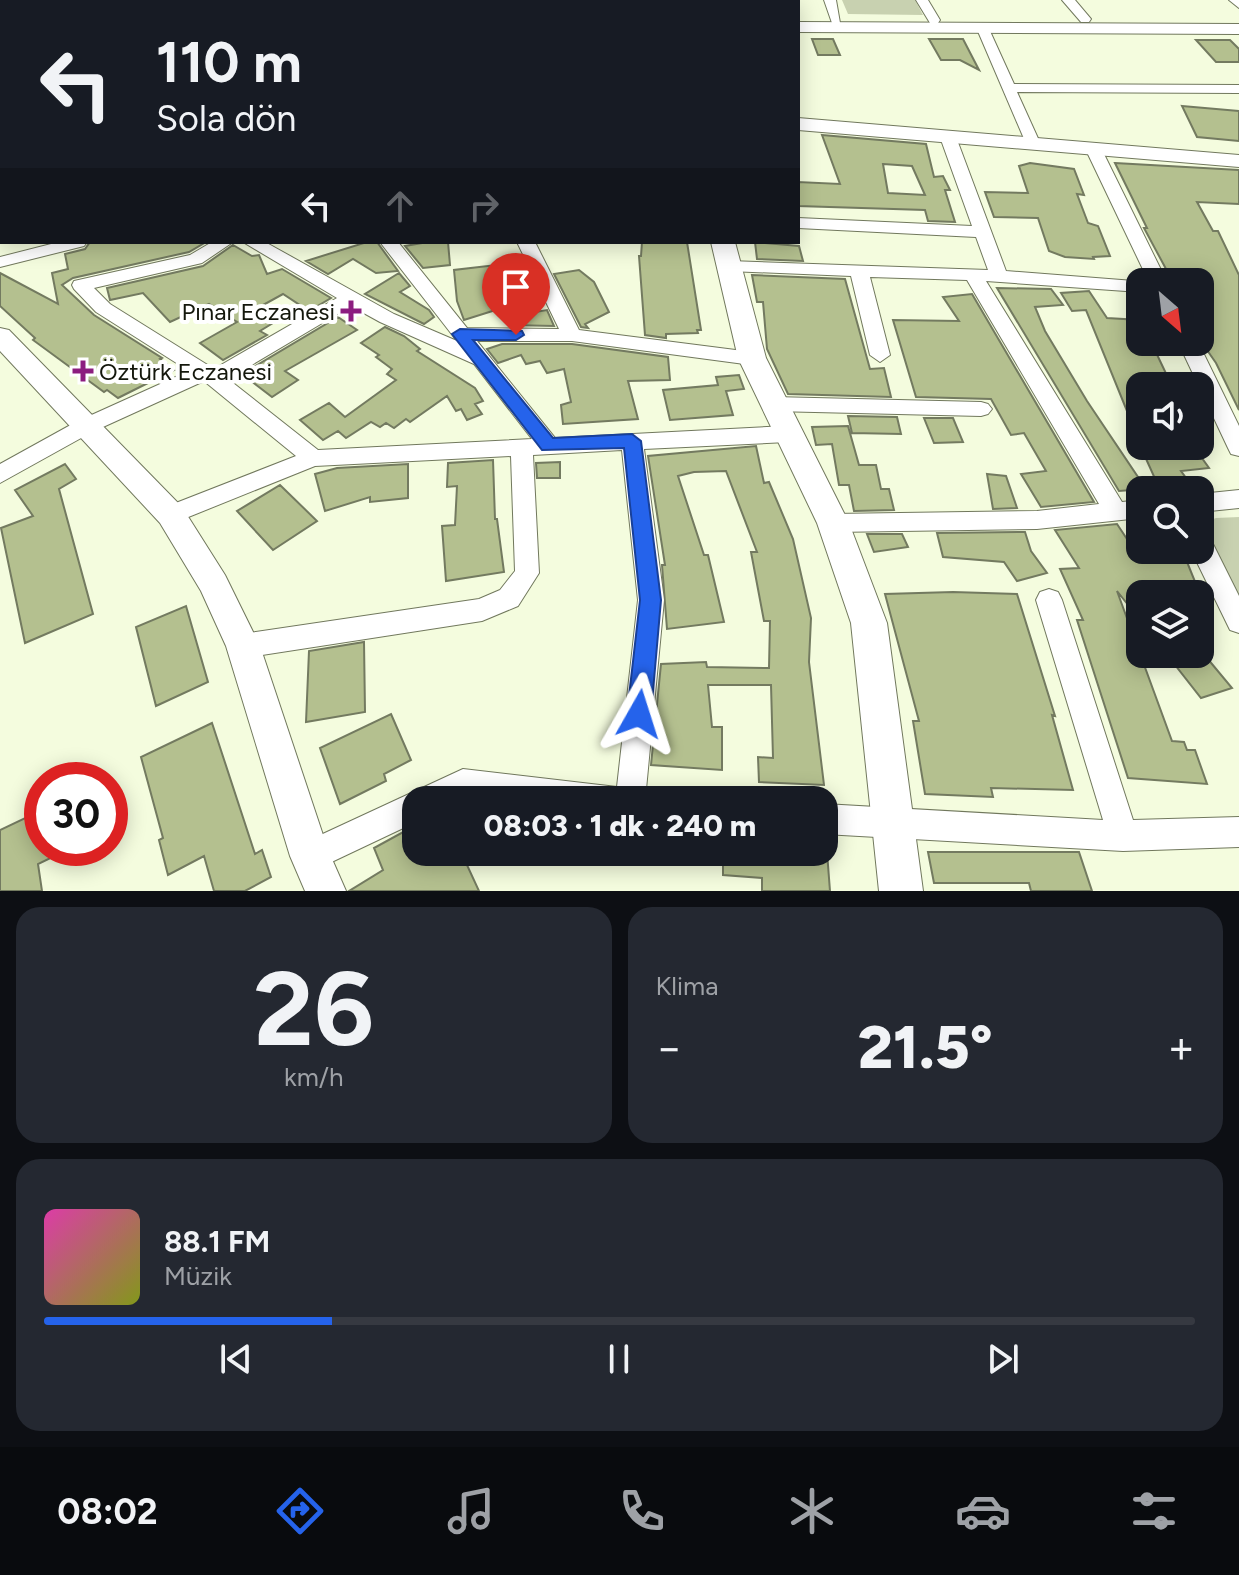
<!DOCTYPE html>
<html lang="tr">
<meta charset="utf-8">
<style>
body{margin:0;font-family:Figtree,sans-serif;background:#242831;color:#f1f3f6;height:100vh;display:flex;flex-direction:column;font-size:30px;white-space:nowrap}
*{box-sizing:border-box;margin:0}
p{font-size:26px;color:#9ea1a6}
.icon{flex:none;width:44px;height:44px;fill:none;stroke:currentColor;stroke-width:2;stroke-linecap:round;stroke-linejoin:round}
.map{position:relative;height:891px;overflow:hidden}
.drawer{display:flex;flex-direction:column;gap:16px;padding:16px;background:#0d0f14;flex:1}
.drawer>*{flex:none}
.banner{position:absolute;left:0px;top:0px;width:800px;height:244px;box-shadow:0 4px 20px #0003;background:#171b24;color:#f1f3f6;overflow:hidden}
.needle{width:52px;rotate:152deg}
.buttons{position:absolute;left:1126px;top:268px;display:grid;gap:16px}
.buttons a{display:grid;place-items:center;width:88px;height:88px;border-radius:16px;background:#171b24;box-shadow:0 4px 20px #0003;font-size:40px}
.speed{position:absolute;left:24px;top:762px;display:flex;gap:16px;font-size:40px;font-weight:700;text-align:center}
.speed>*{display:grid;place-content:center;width:104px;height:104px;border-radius:50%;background:#171b24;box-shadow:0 4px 20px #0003;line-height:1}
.speed .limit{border:12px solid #d22;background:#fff;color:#111}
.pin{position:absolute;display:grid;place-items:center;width:68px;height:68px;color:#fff;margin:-82px -34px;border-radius:50% 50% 50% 0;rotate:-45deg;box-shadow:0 0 8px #0007}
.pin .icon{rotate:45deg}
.me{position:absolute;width:88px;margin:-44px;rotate:6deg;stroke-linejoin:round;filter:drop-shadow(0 0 6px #0008)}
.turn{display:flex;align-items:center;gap:28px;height:168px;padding:0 24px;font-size:36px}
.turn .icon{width:104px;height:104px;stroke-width:2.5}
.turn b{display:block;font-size:56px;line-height:68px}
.lanes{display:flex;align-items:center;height:76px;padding:0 24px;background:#0003;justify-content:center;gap:40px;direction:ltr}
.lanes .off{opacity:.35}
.big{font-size:60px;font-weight:800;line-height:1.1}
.drawer .tile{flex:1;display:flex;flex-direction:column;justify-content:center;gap:12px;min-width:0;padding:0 28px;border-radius:24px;background:#242831}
.drawer .dial{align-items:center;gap:0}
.dial b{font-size:104px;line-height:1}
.song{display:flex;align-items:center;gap:24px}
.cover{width:96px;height:96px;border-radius:12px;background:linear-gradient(135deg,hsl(320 70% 55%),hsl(70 70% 35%))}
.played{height:8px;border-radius:4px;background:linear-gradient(90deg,#2563eb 25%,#363941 25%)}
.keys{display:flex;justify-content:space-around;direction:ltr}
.heat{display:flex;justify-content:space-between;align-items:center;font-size:44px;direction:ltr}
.drawer .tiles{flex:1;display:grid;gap:16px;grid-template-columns:1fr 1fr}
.tile:last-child{grid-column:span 2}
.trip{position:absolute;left:402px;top:786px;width:436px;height:80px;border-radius:24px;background:#171b24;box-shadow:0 4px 20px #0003;font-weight:800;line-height:80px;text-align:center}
.tabs{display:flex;height:128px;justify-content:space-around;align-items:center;background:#090b0e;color:#9ea1a6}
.tabs .icon{width:56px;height:56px}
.tabs .selected{color:#2563eb}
.tabs b{font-size:36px;color:#f1f3f6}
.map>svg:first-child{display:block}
</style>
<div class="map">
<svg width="1239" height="891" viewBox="0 0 1239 891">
<rect width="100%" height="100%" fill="#f4fcde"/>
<path fill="#c8d1b0" d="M842 0H915L923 15 848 14Z
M1239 517V603L1203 523 1216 518Z"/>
<path fill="#b4c08f" stroke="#737a60" stroke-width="2" fill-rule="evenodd" d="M812 39H833L840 55H818Z
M929 39H963L979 70 960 60H941Z
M1196 40H1230L1239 49V62H1216Z
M1182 106 1239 111V141L1197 137Z
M822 135 926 144 934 177 943 176 950 190H945L955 222 928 221 925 210 798 206V182L840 184ZM883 164 912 166 925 195 888 193Z
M1030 163 1074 169 1084 195 1077 194 1088 223 1098 226 1110 256 1093 257 1094 259 1065 257 1049 251 1038 218 994 217 985 192 1028 193 1019 166Z
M1115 163 1239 170V204L1197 202 1213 231H1218L1239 275V410L1216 363 1200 340V282H1173L1144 228H1147Z
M90 242H206L189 252 73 278 62 285 94 315 162 358 160 359 174 370 118 398 107 390 104 392 33 340 35 338 0 306V273L58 304 52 273 68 269 65 254 85 249Z
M367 242H377L398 271 376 273 353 259 328 274 306 261Z
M428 242H448L450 265 423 268 405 246Z
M642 242H687L701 330H697L698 333 666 334V338L645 335 639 256H641Z
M755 242 799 246 803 261 757 259Z
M233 245 252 256 259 255 267 274 282 269 331 298 309 311 283 294 254 310 273 323 260 331 267 335 223 360 200 343 237 322 209 304 170 322 143 293 110 300 107 288 203 266Z
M496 265 502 308 464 320 457 301 454 270Z
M579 270 594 282 609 312 585 324 588 328 581 327 554 274Z
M399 273 410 286 400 292 429 310 434 317 424 324 365 294Z
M752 275 845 279 870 369 884 368 891 397 788 394 767 349 763 302H757Z
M997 288 1051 289 1063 305 1035 307 1045 331 1087 401 1146 489 1119 491Z
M1089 291 1107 318 1140 320V342H1151L1172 386H1140V416H1129L1086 310 1072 311 1061 293Z
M972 294 1094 502 1041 507 1021 474 1046 471 1024 433 1011 435 991 399 916 397 893 320 959 321 943 297Z
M521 303 523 314 547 310 554 326 508 325 505 305Z
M338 317 357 330 285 371 298 380 272 397 242 374Z
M385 327 404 336 420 349 417 351 475 388 483 401 475 404 482 414 467 420 461 409 456 411 447 396 410 422 406 419 394 428 386 423 380 427 371 422 346 438 338 431 323 440 300 420 329 403 345 417 396 380 387 374 392 369 376 357 379 355 361 343Z
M502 344H572L668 357 670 380 628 381 638 419 563 424 561 405 571 402 564 369 547 373 540 361 526 364 521 355 498 363 487 349Z
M739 375 744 389 726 391 733 415 670 420 663 390 718 385 716 377Z
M848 416 897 417 901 434 852 433Z
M924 418H953L963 442 934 443Z
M848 426 859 465H876L881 489H889L894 510 854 511 849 485H839L832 444 816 445 812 427Z
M756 446 764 483 769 482 793 539 811 618 809 662 824 785 759 782 758 757 773 758 771 685H708L712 727H722V770L651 765 661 664 706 662 707 667 769 668 770 621H764L751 552H757L726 471 694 472 678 476 704 555H708L724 622 667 629 662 565H665L648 456Z
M1194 447 1209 468 1181 471 1186 478 1156 481 1143 452Z
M493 460 495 519H497L504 572 446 581 442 526 455 525 457 486 447 487 448 463Z
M560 462V478H537L536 463Z
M65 464 76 479 59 489 93 614 25 643 1 528 33 516 15 490Z
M408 464V498L370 502V497L325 511 315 474 337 468Z
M987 474 1006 476 1017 508 993 509Z
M280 485 317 521 273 550 237 511Z
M1117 524 1133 548 1183 552 1200 594H1140V620L1117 591 1172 741 1184 742 1187 750H1195L1207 784 1128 778 1077 620H1083L1060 569 1079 568 1055 530Z
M1025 532 1031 551 1047 573 1017 581 1004 562 943 557 937 533Z
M867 534H902L908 547 874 552Z
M953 592 1017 594 1055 716 1052 715 1073 790 991 788 993 797 925 794 913 721H919L885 594Z
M186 606 208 682 156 706 136 627Z
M364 642 365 712 306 722 309 651Z
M1202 652 1232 688 1201 698 1172 661Z
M391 714 411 760 384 774 386 781 340 804 320 748Z
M212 723 255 854 262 850 271 877 245 891H214L204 856 168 875 159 840 163 838 141 757Z
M42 810V848H71L38 864 42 891H0V830Z
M416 825V852H461L479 891H349L383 870 374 848Z
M761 852H827L830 891H762V878L723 875V860L761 863Z
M928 852H1079L1092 891H1031L1029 883H934Z"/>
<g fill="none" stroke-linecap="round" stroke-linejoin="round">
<g stroke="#71785d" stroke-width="2">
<path id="minor" d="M271 0H284L270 2Z
M824 0H836L840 23H832Z
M916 0H928L940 20 938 23H930Z
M1062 0H1075L1091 19 1089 22H1081Z
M1229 0H1239V8Z
M0 7 2 8V16L0 15Z
M983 25 989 29 1014 84 1239 85V93L1017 92 1041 145 1038 148H1028L977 29Z
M0 104H2V113H0Z
M948 132 956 137 1006 271 1147 282H1140V292L986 281 1122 502 1140 500V518L1037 529 833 532 825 530 821 523 825 516 833 514 1037 511 1099 504 967 280 870 277 890 355 880 362 870 355 851 276 729 271 720 266 729 261 988 270 976 237 798 228V218L972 226 940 137Z
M1094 145 1102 150 1167 282H1149L1086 150Z
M59 242H87L84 246 0 267V257Z
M212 242H233L202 263 94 288 110 304 214 369 337 298 243 242H265L394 314 457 341 380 242H398L467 328 559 329 517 242H535L579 330 759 353 762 358 752 365 572 341H477L555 438 787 426 795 428 798 434 795 440 787 442 644 449 664 600 645 800 465 798 416 800V822L321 867 310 872 299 867 294 856 299 845 463 769 617 787 638 600 622 450 533 455 539 573 518 606 482 621 243 658 234 654 230 646 234 638 243 634 479 599 500 590 515 571 511 456 315 466 171 524 163 522 159 515 163 508 296 456 204 381 92 432 0 483V464L76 422 189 371 96 312 74 289 72 285 74 281 190 255ZM351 306 380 322 474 364 532 439 318 450 228 379Z
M1178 342H1198L1239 426V456L1231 454 1228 448Z
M773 397 981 402 988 404 992 409 988 414 981 416 773 411 766 409 762 404 766 399Z
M1239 490V508L1200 512V494Z
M1200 533 1209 536 1239 596V633L1230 630 1191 550H1200Z
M1049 589 1058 592 1062 600 1133 820 1239 817V847L1123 851 824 834V804L1103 820 1036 600 1040 592Z"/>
</g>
<g stroke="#71785d" stroke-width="2">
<path id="tertiary" d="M134 0H150L152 2H136Z
M689 0H706L708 2H691Z
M798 118 1239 155V167L798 130Z
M2 134V146L0 147V135Z
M0 328 9 330 182 507 225 575 260 646 328 850 346 891H305L290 856 226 646 201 591 160 523 0 351Z"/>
</g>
<g stroke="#71785d" stroke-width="2">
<path id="secondary" d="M167 0H192L193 2H168Z
M225 0H253L254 2H226Z
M674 0H690L691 2H675Z
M798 22 1239 24V34L798 32Z
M711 242H735L766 358 849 523 887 623 923 891H879L851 623 817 523 738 358Z"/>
</g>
<use href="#minor" fill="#fff" fill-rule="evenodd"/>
<use href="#tertiary" fill="#fff" fill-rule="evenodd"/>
<use href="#secondary" fill="#fff" fill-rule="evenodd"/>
</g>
<path fill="#2563eb" stroke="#184099" stroke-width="2" d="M460 329 522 331 524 335 516 340H473L553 438 632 434 641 441 661 600 651 714 647 722 639 725 631 722 627 714 640 600 624 448 542 450 455 338 452 334Z"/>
<g fill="#8c1d7f" stroke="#fff" stroke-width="3">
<path d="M347 299h8v8h8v8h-8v8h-8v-8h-8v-8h8z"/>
<path d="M79 359h8v8h8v8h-8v8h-8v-8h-8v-8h8z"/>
</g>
<g text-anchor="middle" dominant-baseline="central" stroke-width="8" stroke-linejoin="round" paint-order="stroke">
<g font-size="24" fill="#14170c" stroke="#fff" text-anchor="end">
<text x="335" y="311">Pınar Eczanesi</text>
<text x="99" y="371" text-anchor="start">Öztürk Eczanesi</text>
</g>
</g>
</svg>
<div class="buttons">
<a><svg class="needle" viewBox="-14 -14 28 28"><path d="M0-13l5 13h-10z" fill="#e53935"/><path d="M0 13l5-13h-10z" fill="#9ea1a6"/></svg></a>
<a><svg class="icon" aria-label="sound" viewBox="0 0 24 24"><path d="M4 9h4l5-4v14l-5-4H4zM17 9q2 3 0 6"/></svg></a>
<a><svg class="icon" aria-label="search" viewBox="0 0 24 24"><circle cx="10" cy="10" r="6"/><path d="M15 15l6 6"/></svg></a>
<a><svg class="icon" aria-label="layers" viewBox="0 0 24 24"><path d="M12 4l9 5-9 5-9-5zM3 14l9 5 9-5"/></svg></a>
</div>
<div class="speed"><div class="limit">30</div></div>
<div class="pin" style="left:516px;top:335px;background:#d93025"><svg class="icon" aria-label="arrive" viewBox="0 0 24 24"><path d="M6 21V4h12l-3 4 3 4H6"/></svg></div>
<svg class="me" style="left:639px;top:714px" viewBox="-20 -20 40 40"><path d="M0-17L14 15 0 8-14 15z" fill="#2563eb" stroke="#fff" stroke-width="4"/></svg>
<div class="trip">08:03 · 1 dk · 240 m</div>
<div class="banner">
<div class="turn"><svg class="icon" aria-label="left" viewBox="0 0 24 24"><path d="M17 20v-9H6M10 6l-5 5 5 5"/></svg><div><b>110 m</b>Sola dön</div></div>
<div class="lanes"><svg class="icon" aria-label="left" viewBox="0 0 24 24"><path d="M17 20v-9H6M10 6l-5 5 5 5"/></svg><svg class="icon off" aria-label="ahead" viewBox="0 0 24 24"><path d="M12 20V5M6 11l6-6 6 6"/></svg><svg class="icon off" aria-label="right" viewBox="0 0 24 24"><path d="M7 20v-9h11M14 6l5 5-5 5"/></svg></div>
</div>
</div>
<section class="drawer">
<div class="tiles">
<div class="tile dial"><b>26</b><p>km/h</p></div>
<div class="tile"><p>Klima</p>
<div class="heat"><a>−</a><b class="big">21.5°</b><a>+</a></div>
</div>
<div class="tile">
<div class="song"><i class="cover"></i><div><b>88.1 FM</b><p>Müzik</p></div></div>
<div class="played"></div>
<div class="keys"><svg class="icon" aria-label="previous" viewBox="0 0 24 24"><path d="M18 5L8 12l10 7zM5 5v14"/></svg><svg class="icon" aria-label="pause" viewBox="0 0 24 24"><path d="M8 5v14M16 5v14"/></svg><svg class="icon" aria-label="next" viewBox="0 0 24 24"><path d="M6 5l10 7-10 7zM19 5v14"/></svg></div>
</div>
</div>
</section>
<nav class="tabs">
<b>08:02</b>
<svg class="icon selected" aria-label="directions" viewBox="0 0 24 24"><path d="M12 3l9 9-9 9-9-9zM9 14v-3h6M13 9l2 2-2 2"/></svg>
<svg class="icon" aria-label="music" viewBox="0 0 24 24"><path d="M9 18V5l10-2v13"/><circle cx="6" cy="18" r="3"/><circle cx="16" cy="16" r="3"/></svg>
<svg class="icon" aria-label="phone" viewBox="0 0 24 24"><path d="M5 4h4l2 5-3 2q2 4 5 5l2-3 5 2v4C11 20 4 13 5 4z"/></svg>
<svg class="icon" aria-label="climate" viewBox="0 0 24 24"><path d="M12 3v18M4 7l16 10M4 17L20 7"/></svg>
<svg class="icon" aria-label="car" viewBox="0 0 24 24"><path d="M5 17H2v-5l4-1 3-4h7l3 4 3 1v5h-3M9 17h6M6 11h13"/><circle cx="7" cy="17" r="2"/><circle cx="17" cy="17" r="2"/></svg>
<svg class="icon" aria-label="filters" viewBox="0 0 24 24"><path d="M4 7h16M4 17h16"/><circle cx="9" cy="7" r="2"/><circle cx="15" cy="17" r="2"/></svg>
</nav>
